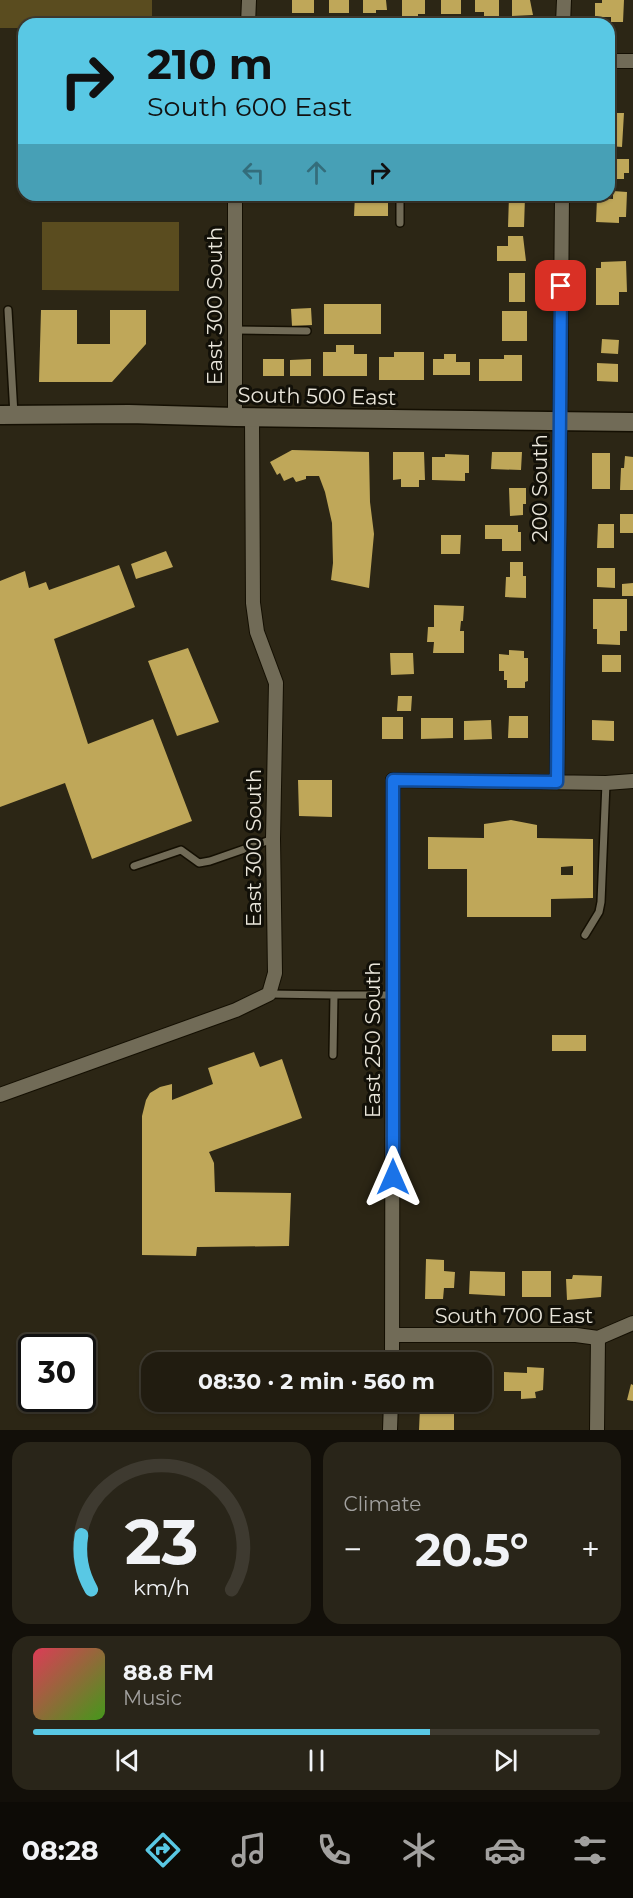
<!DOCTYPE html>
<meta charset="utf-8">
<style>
body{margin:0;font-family:Montserrat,sans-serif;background:#292519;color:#f1f3f6;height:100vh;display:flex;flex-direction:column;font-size:22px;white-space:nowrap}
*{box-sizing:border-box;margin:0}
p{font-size:20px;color:#a2a19f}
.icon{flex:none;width:33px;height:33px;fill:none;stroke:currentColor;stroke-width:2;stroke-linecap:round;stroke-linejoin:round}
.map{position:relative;height:1430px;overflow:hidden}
.side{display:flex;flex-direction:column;gap:12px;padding:12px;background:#120f09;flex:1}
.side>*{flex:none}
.hud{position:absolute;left:18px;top:18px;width:597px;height:183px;border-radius:18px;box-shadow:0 2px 4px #0004,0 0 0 2px #3e3a30;background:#59c8e4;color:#111;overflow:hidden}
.speed{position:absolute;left:18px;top:1334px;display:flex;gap:12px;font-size:30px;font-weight:700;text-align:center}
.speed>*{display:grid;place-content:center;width:78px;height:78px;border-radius:50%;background:#211c10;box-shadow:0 2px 4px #0004,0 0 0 2px #3e3a30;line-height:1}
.speed .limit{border:3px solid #111;border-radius:9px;background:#fff;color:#111}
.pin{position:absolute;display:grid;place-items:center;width:51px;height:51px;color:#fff;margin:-26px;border-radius:12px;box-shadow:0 3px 9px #0006}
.me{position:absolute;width:66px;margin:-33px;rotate:0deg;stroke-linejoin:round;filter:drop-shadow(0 0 4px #0008)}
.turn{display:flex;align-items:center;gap:21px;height:126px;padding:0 30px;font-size:27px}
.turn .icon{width:78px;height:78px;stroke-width:2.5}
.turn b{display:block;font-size:42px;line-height:51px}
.lanes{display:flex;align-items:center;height:57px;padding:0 30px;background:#0003;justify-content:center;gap:30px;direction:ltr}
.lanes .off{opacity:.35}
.big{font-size:45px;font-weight:700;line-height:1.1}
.side .widget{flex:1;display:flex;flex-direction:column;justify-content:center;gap:9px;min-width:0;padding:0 21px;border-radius:18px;background:#292519}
.side .dial{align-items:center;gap:0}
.dial svg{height:156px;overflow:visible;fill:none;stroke:#3e3a30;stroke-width:7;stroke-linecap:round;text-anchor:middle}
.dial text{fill:#f1f3f6;stroke:none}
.song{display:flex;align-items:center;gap:18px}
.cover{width:72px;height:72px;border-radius:9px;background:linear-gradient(135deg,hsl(350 70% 55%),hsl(100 70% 35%))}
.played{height:6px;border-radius:3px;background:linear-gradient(90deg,#59c8e4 70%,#3e3a30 70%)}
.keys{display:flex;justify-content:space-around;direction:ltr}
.heat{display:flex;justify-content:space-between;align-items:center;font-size:33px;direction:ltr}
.side .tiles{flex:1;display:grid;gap:12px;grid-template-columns:1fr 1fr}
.widget:last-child{grid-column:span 2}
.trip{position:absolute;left:141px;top:1352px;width:351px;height:60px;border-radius:18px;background:#211c10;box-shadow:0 2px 4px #0004,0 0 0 2px #3e3a30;font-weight:700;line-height:60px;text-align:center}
.tabs{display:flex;height:96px;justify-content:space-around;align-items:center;background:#0d0b06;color:#a2a19f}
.tabs .icon{width:42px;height:42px}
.tabs .on{color:#59c8e4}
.tabs b{font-size:27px;color:#f1f3f6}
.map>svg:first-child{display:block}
</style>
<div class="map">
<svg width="633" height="1430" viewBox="0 0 633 1430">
<rect width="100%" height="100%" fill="#2c2615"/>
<path fill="#5a4c1f" d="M0 0H152V24H24V28H0Z
M42 222H179V291L42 290Z"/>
<path fill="#bfa759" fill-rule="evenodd" d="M292 0H314V13H292Z
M329 0H349V13H329Z
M363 0H386L387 10H376V13H363Z
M402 0H425V14H418V18H402Z
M441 0H461V14H441Z
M475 0H499V16H484V12H475Z
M512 0H530L533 15 512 16Z
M602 0H624L623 22H611V17H595V3H602Z
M609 113H624L622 147 609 146Z
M609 159H629V173H624V179H614V183H609Z
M613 191 627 192 626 217H619V223L596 222 597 198 613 199Z
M355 195H388V216H354Z
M509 196 525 197 524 227H508Z
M508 236H523L526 261H497V246H508Z
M626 261 627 292H619V305H596V268H601V262Z
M509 273H525V302H509Z
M324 304H381V334H324Z
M311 308 312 325 292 326 291 309Z
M41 310H77V344H110V310H146V344L112 382H39Z
M502 311H527V341H502Z
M602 339 619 340 618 354 601 353Z
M336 345H354V354H367V376H323V352H336Z
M394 352H424V380H379V357H394Z
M444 354H456V362H470V375H433V359H444Z
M504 355H522V381H479V359H504Z
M263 359H284V376H263Z
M311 359V376H290V360Z
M597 363 618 364V382L597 381Z
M292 450 369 452 370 502 374 534 369 588 331 580 333 563 332 523 325 492 319 476H306V479L296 482 293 477 284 481 280 473 277 475 270 462Z
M393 452H424L425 480H419V487H401V479L393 480Z
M492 452H522L521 470 491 469Z
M592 453H610V489H592Z
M445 454 469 455V473H465V481L432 480V457H445Z
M625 456 633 457V490H620L621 468H624Z
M509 488H526V504H523V515L510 516Z
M620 514H633V533H620Z
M598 524H614V548H597Z
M485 525H518V532H521V551H502V539H485Z
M441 535H461L460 554H441Z
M166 551 173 567 136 579 131 564Z
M510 562H523V576H526V598L505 597 506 577H510Z
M119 565 135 607 54 639 88 744 153 719 192 821 92 859 65 783 0 807V581L25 571 29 588 46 582 49 590Z
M597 568H615V588L597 587Z
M633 583V596H622V584Z
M593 599H627V631H620V645L597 644V629H593Z
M434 605 464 606 463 621H461L460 631H464V653H433L434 642H427L428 627H434Z
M188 648 219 722 177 736 148 661Z
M509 650 524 651V658H528V681L525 682V688H507V680H504V671H499V654L509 655Z
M390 653H413L414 674 391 675Z
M602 655H621V672H602Z
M398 696H412L411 711H397Z
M509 716H528V738H508Z
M382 717H403V739H382Z
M421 718H453V738L421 739Z
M491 720 492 739 464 740V721Z
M592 720 614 721V741L592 740Z
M298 780H332V817L299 816Z
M511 820 537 825V838L593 839V898L551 899V917H467V869H428V837L484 838V824ZM573 866V875H561V867Z
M552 1035H586V1051H552Z
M254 1052 260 1067 282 1059 302 1118 209 1152 214 1163 215 1192 291 1193 289 1246 197 1247 196 1256 142 1255V1116L146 1100 150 1093 160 1087 172 1084V1100L213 1084 208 1068Z
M426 1259 444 1260V1271L455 1272 454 1288H444L443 1299H425Z
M470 1271 505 1272V1296L469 1294Z
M522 1271H551V1297H522Z
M573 1275 602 1276 601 1297 567 1300 566 1279H572Z
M527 1367 544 1368 543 1390 535 1392 536 1398 521 1399V1391H504V1372L527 1373Z
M631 1384 633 1385V1401L627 1400Z
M420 1408 454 1409V1430H419Z"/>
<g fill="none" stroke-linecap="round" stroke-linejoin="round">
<g stroke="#140f02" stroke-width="10">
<path id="lane" d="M400 223V195
M8 310 14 415
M235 330 307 331
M134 866 181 850 199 863 210 861 273 839
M585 935 599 912 601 902 606 783
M269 994 334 995 333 1055
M334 995H393"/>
</g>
<g stroke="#140f02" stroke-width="16">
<path id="street" d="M248 24 249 0
M563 24 564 0
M609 61H633
M235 195V417
M557 782 562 195
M0 1095 236 1010 269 994 275 973 273 839 276 683 257 632 253 603 252 417
M393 1335H576L598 1338 633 1323
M392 1362 393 780 606 783 633 781
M390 1430 391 1401
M597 1430 598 1338"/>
</g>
<g stroke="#140f02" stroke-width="21">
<path id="secondary" d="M0 415 129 414 235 417 633 422"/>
</g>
<use href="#lane" stroke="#716b57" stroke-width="7"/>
<use href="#street" stroke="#716b57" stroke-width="14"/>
<use href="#secondary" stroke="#716b57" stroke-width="18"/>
</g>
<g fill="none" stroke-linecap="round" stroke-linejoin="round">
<g stroke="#114b97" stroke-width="15">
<path id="route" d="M393 1177V780L557 782 561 286"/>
</g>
<use href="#route" stroke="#1a73e8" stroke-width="10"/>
</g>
<g text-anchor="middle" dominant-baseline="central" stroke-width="6" stroke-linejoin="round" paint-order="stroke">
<g font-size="21" fill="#e9e5da" stroke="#121008">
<text transform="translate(214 306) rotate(-90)">East 300 South</text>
<text transform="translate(317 396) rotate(1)">South 500 East</text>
<text transform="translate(539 488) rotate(-90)">200 South</text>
<text transform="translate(253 848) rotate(-90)">East 300 South</text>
<text transform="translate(372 1040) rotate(-90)">East 250 South</text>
<text x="514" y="1315">South 700 East</text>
</g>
</g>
</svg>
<div class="speed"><div class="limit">30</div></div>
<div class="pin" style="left:561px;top:286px;background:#d93025"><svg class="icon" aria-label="arrive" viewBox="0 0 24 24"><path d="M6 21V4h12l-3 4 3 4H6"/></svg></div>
<svg class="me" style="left:393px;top:1177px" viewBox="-20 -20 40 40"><path d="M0-17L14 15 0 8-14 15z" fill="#1a73e8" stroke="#fff" stroke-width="4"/></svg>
<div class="trip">08:30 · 2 min · 560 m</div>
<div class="hud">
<div class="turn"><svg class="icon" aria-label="right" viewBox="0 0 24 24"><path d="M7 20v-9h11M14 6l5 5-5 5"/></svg><div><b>210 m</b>South 600 East</div></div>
<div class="lanes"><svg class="icon off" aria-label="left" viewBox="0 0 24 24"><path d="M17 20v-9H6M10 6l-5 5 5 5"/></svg><svg class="icon off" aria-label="ahead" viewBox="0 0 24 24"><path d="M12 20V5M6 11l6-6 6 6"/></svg><svg class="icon" aria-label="right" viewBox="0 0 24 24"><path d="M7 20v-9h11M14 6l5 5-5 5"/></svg></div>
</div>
</div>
<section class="side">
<div class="tiles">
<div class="widget dial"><svg viewBox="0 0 100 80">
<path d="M14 69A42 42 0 1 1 86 69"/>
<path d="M14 69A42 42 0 0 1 9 41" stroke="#59c8e4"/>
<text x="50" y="56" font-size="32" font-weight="700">23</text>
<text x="50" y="72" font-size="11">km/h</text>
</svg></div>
<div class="widget"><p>Climate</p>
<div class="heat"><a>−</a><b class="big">20.5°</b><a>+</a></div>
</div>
<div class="widget">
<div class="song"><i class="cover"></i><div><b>88.8 FM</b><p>Music</p></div></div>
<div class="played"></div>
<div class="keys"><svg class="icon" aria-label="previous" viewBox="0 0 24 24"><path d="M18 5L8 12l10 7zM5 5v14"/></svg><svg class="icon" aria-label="pause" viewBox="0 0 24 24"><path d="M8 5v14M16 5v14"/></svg><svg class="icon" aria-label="next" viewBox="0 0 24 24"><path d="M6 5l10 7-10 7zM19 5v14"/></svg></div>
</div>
</div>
</section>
<nav class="tabs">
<b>08:28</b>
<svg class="icon on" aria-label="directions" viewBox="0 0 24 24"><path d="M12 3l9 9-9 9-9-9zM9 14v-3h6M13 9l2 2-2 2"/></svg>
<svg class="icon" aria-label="music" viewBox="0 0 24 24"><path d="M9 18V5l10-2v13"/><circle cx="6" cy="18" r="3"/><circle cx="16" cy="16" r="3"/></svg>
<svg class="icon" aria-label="phone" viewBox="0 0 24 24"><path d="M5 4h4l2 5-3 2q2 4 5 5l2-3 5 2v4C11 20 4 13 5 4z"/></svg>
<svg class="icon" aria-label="climate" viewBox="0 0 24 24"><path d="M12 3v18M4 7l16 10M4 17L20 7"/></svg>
<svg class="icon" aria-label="car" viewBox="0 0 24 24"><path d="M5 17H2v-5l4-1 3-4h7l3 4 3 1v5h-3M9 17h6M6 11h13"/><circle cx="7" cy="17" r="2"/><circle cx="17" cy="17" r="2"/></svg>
<svg class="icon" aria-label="filters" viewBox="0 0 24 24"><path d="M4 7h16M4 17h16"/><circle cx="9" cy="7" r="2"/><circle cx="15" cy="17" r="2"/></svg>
</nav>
